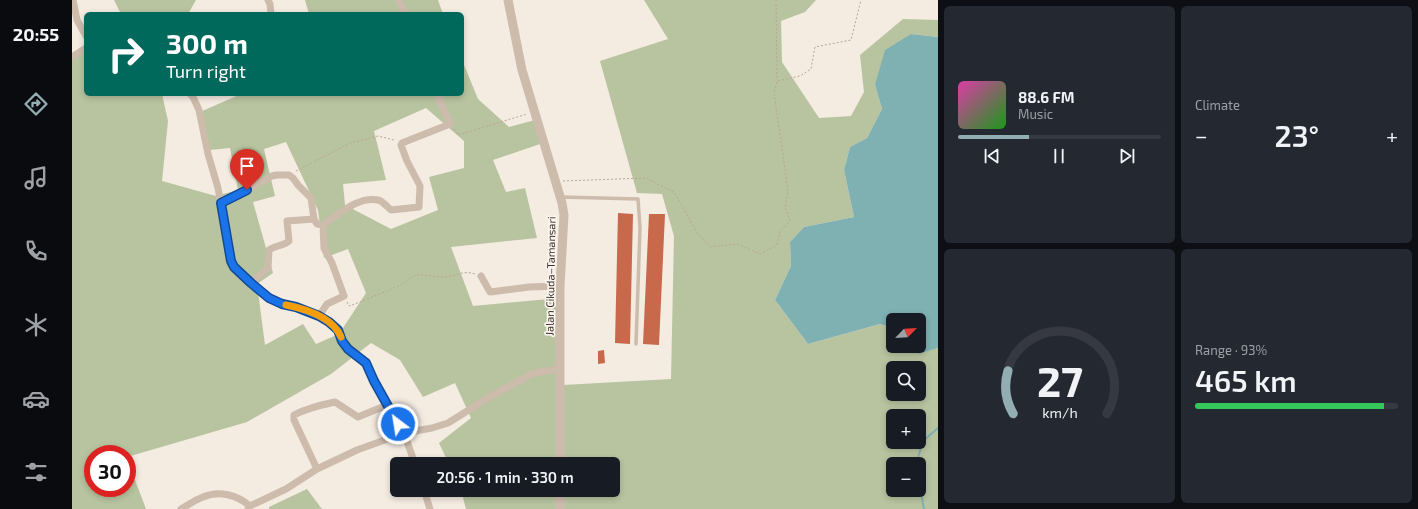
<!DOCTYPE html>
<meta charset="utf-8">
<style>
body{margin:0;font-family:"Exo 2",sans-serif;background:#242831;color:#f1f3f6;height:100vh;display:flex;flex-direction:column;font-size:15px;white-space:nowrap}
*{box-sizing:border-box;margin:0}
p{font-size:13px;color:#9ea1a6}
.icon{flex:none;width:22px;height:22px;fill:none;stroke:currentColor;stroke-width:2;stroke-linecap:round;stroke-linejoin:round}
.map{position:relative;flex:1;overflow:hidden}
.drawer{display:flex;flex-direction:column;gap:6px;padding:6px;background:#0d0f14;width:480px}
.drawer>*{flex:none}
.banner{position:absolute;left:12px;top:12px;width:380px;height:84px;border-radius:6px;box-shadow:0 2px 6px #0003;background:#00695c;color:#fff;overflow:hidden}
.needle{width:26px;rotate:65deg}
.fabs{position:absolute;left:814px;top:313px;display:grid;gap:8px}
.fabs a{display:grid;place-items:center;width:40px;height:40px;border-radius:6px;background:#171b24;box-shadow:0 2px 6px #0003;font-size:20px}
.speed{position:absolute;left:12px;top:445px;display:flex;gap:8px;font-size:20px;font-weight:700;text-align:center}
.speed>*{display:grid;place-content:center;width:52px;height:52px;border-radius:50%;background:#171b24;box-shadow:0 2px 6px #0003;line-height:1}
.speed .limit{border:6px solid #d22;background:#fff;color:#111}
.pin{position:absolute;display:grid;place-items:center;width:34px;height:34px;color:#fff;margin:-41px -17px;border-radius:50% 50% 50% 0;rotate:-45deg;box-shadow:0 0 4px #0007}
.pin .icon{rotate:45deg}
.me{position:absolute;width:44px;margin:-22px;rotate:329deg;stroke-linejoin:round;filter:drop-shadow(0 0 3px #0008)}
.turn{display:flex;align-items:center;gap:14px;height:84px;padding:0 16px;font-size:18px}
.turn .icon{width:52px;height:52px;stroke-width:2.5}
.turn b{display:block;font-size:28px;line-height:34px}
.big{font-size:30px;font-weight:600;line-height:1.1}
.drawer .widget{flex:1;display:flex;flex-direction:column;justify-content:center;gap:6px;min-width:0;padding:0 14px;border-radius:6px;background:#242831}
.drawer .dial{align-items:center;gap:0}
.dial svg{height:104px;overflow:visible;fill:none;stroke:#363941;stroke-width:7;stroke-linecap:round;text-anchor:middle}
.dial text{fill:#f1f3f6;stroke:none}
.song{display:flex;align-items:center;gap:12px}
.cover{width:48px;height:48px;border-radius:6px;background:linear-gradient(135deg,hsl(320 70% 55%),hsl(120 70% 35%))}
.played{height:4px;border-radius:2px;background:linear-gradient(90deg,#92aeb2 35%,#363941 35%)}
.keys{display:flex;justify-content:space-around;direction:ltr}
.heat{display:flex;justify-content:space-between;align-items:center;font-size:22px;direction:ltr}
.charge{height:6px;border-radius:3px;background:linear-gradient(90deg,#34c759 93%,#363941 0)}
.drawer .tiles{flex:1;display:grid;gap:6px;grid-template-columns:repeat(2,1fr)}
.trip{position:absolute;left:318px;top:457px;width:230px;height:40px;border-radius:6px;background:#171b24;box-shadow:0 2px 6px #0003;font-weight:600;line-height:40px;text-align:center}
main{display:flex;flex:1;min-height:0}
.menu{display:flex;flex-direction:column;width:72px;justify-content:space-around;align-items:center;background:#090b0e;color:#9ea1a6}
.menu .icon{width:28px;height:28px}
.menu .selected{color:#92aeb2}
.menu b{font-size:18px;color:#f1f3f6}
.map>svg:first-child{display:block}
</style>
<main>
<nav class="menu">
<b>20:55</b>
<svg class="icon selected" aria-label="directions" viewBox="0 0 24 24"><path d="M12 3l9 9-9 9-9-9zM9 14v-3h6M13 9l2 2-2 2"/></svg>
<svg class="icon" aria-label="music" viewBox="0 0 24 24"><path d="M9 18V5l10-2v13"/><circle cx="6" cy="18" r="3"/><circle cx="16" cy="16" r="3"/></svg>
<svg class="icon" aria-label="phone" viewBox="0 0 24 24"><path d="M5 4h4l2 5-3 2q2 4 5 5l2-3 5 2v4C11 20 4 13 5 4z"/></svg>
<svg class="icon" aria-label="climate" viewBox="0 0 24 24"><path d="M12 3v18M4 7l16 10M4 17L20 7"/></svg>
<svg class="icon" aria-label="car" viewBox="0 0 24 24"><path d="M5 17H2v-5l4-1 3-4h7l3 4 3 1v5h-3M9 17h6M6 11h13"/><circle cx="7" cy="17" r="2"/><circle cx="17" cy="17" r="2"/></svg>
<svg class="icon" aria-label="filters" viewBox="0 0 24 24"><path d="M4 7h16M4 17h16"/><circle cx="9" cy="7" r="2"/><circle cx="15" cy="17" r="2"/></svg>
</nav>
<div class="map">
<svg width="866" height="509" viewBox="0 0 866 509">
<rect width="100%" height="100%" fill="#f4ebe1"/>
<path fill="#b8c4a0" fill-rule="evenodd" d="M42 0H124L116 14H49Z
M233 0H366L371 14H237Z
M572 0H744L733 12 709 21 710 62 747 118 779 116 792 92 788 55 831 19 866 20V37L839 34 803 85 810 109 795 138 778 147 772 170 782 217 732 227 718 242 719 266 703 300 736 344 808 324 821 328V346H842L846 353 866 348V509H394L389 490H541V464H377L367 443 399 418 383 383 351 397 328 360 299 343 259 374 175 422 55 457V454H21V488L45 489 55 488V484L63 480 74 509H0V55L14 46V94H90L96 121 90 181 144 196 166 190 158 148 138 150 128 112 169 94H390V60L406 99 437 127 463 120 471 143 421 160 434 192 453 188 465 238 379 247 401 306 488 298 491 385 599 379 602 236 590 194 565 193 528 61 596 39ZM354 108 392 141V168L357 177 366 210 319 229 273 205 271 184 314 180 302 131ZM214 142 246 210 252 258 276 249 294 293 267 334 244 344 231 324 193 345 185 284 201 273 181 202 203 196 192 149ZM821 368H847V394H821ZM821 416H847V442H821ZM821 464H847V490H821Z
M235 489 250 509H197V507Z"/>
<path fill="#7fb0b2" d="M839 34 866 37V348L846 354 842 346H847V320H821V328L808 324 736 344 703 300 719 266 718 242 732 227 782 217 772 170 778 147 795 138 810 109 803 85 813 50Z"/>
<g fill="none" stroke-linecap="round" stroke-linejoin="round">
<path stroke="#7fb0b2" stroke-width="2" d="M844 464 851 441 866 428
M847 483 852 509"/>
</g>
<path fill="#c8694b" d="M546 213 561 214 558 344 543 343Z
M577 214H593L587 345 571 344Z
M532 350 533 363 526 364V351Z"/>
<g fill="none" stroke-linecap="round" stroke-linejoin="round">
<path stroke="#b9a596" stroke-width="1" stroke-dasharray="2 2" stroke-linecap="butt" d="M704 0 705 80
M382 129 386 135 455 114
M224 171 278 143 306 136 322 140
M491 181 574 178 603 193 625 233 638 247 666 244 688 254 705 245 708 231 718 221 713 207 716 191 702 94 705 81 728 76 739 69 743 47 779 40 789 0
M275 302 277 306C294 300 312 292 329 285 334 282 339 276 345 275 354 274 364 278 373 277 385 276 390 270 403 274"/>
<path stroke="#cdbbac" stroke-width="3.5" d="M489 197 566 199 568 228 564 344"/>
<path stroke="#cdbbac" stroke-width="7" d="M1 0 5 20 14 36
M196 0 198 4 199 14
M327 0 333 14
M0 57 14 48
M118 94 121 97 127 110 136 154 146 188 159 261 162 267 179 283 197 298 210 304 224 307 247 316 257 322 266 330 270 341 277 349 294 363 297 368 302 381 332 433 343 464
M149 203 200 176 205 175H217L221 178 226 185 239 198 242 219 245 224 251 225C267 214 286 196 306 200 311 201 315 207 319 210L347 207 348 186 335 161 329 145 330 143 378 124 365 94
M409 276 418 292 457 287 488 286
M179 283 196 268 197 250C203 245 212 246 217 241L215 221 242 219
M247 316 255 304 272 296 260 263 252 248 251 225
M245 469 222 420V415C235 408 249 405 263 402L286 417 315 405
M352 490 358 509
M109 509C116 505 123 500 131 497 147 490 165 495 178 506
M176 509 178 506 214 489 245 469 285 450 332 433 360 428 376 423 419 396 458 375 467 372 488 369"/>
<path stroke="#cdbbac" stroke-width="9" d="M436 0 450 70 490 203 492 215 488 286V464
M488 509V490"/>
</g>
<g fill="none" stroke-linecap="round" stroke-linejoin="round">
<g stroke="#114b97" stroke-width="10">
<path id="route" d="M175 190 149 203 159 261 162 267 179 283 197 298 210 304 224 307 247 316 257 322 266 330 270 341 276 349 294 363 302 381 326 424"/>
</g>
<use href="#route" stroke="#1a73e8" stroke-width="7"/>
<path stroke="#f59e0b" stroke-width="7" d="M214 305C234 309 261 318 269 337"/>
</g>
<g text-anchor="middle" dominant-baseline="central" stroke-width="3.5" stroke-linejoin="round" paint-order="stroke">
<g font-size="11" fill="#3b302b" stroke="#fbf5ee">
<text transform="translate(478 276) rotate(-89)">Jalan Cikuda–Tamansari</text>
</g>
</g>
</svg>
<div class="fabs">
<a><svg class="needle" viewBox="-14 -14 28 28"><path d="M0-13l5 13h-10z" fill="#e53935"/><path d="M0 13l5-13h-10z" fill="#9ea1a6"/></svg></a>
<a><svg class="icon" aria-label="search" viewBox="0 0 24 24"><circle cx="10" cy="10" r="6"/><path d="M15 15l6 6"/></svg></a>
<a>+</a>
<a>−</a>
</div>
<div class="speed"><div class="limit">30</div></div>
<div class="pin" style="left:175px;top:190px;background:#d93025"><svg class="icon" aria-label="arrive" viewBox="0 0 24 24"><path d="M6 21V4h12l-3 4 3 4H6"/></svg></div>
<svg class="me" style="left:326px;top:424px" viewBox="-20 -20 40 40"><circle r="17" fill="#1a73e8" stroke="#fff" stroke-width="3"/><path d="M0-11L8 9 0 5-8 9z" fill="#fff"/></svg>
<div class="trip">20:56 · 1 min · 330 m</div>
<div class="banner">
<div class="turn"><svg class="icon" aria-label="right" viewBox="0 0 24 24"><path d="M7 20v-9h11M14 6l5 5-5 5"/></svg><div><b>300 m</b>Turn right</div></div>
</div>
</div>
<section class="drawer">
<div class="tiles">
<div class="widget">
<div class="song"><i class="cover"></i><div><b>88.6 FM</b><p>Music</p></div></div>
<div class="played"></div>
<div class="keys"><svg class="icon" aria-label="previous" viewBox="0 0 24 24"><path d="M18 5L8 12l10 7zM5 5v14"/></svg><svg class="icon" aria-label="pause" viewBox="0 0 24 24"><path d="M8 5v14M16 5v14"/></svg><svg class="icon" aria-label="next" viewBox="0 0 24 24"><path d="M6 5l10 7-10 7zM19 5v14"/></svg></div>
</div>
<div class="widget"><p>Climate</p>
<div class="heat"><a>−</a><b class="big">23°</b><a>+</a></div>
</div>
<div class="widget dial"><svg viewBox="0 0 100 80">
<path d="M14 69A42 42 0 1 1 86 69"/>
<path d="M14 69A42 42 0 0 1 10 36" stroke="#92aeb2"/>
<text x="50" y="56" font-size="32" font-weight="700">27</text>
<text x="50" y="72" font-size="11">km/h</text>
</svg></div>
<div class="widget"><p>Range · 93%</p><b class="big">465 km</b><div class="charge"></div></div>
</div>
</section>
</main>
